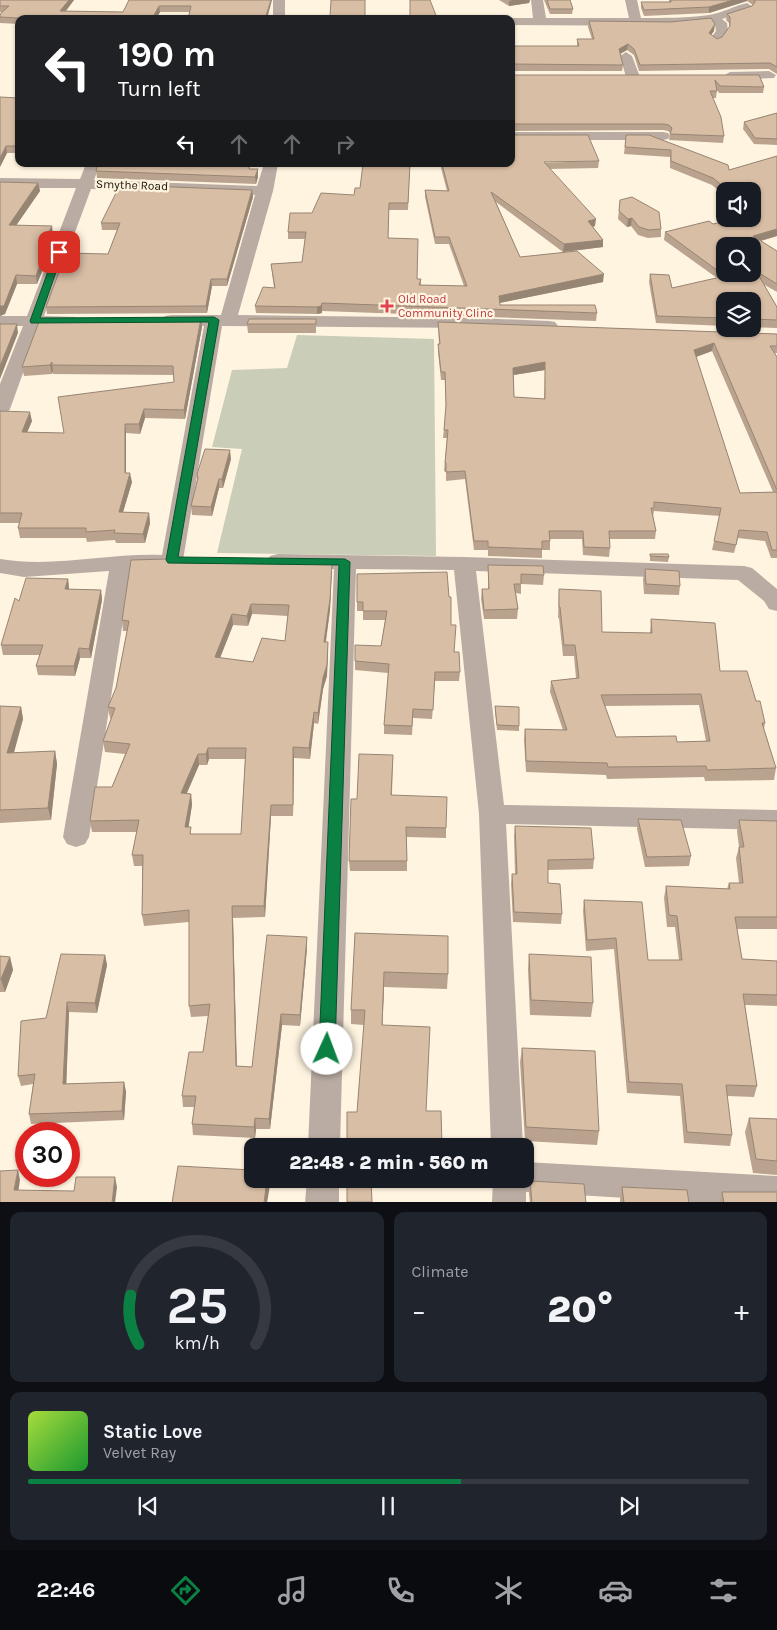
<!DOCTYPE html>
<meta charset="utf-8">
<style>
body{margin:0;font-family:Karla,sans-serif;background:#20242c;color:#f1f3f6;height:100vh;display:flex;flex-direction:column;font-size:19px;white-space:nowrap}
*{box-sizing:border-box;margin:0}
p{font-size:16px;color:#9ea1a6}
.icon{flex:none;width:28px;height:28px;fill:none;stroke:currentColor;stroke-width:2;stroke-linecap:round;stroke-linejoin:round}
.map{position:relative;height:1202px;overflow:hidden}
.sheet{display:flex;flex-direction:column;gap:10px;padding:10px;background:#0d0f14;flex:1}
.sheet>*{flex:none}
.guide{position:absolute;left:15px;top:15px;width:500px;height:152px;border-radius:10px;box-shadow:0 1px 4px #0004;background:#202124;color:#fff;overflow:hidden}
.buttons{position:absolute;left:716px;top:182px;display:grid;gap:10px}
.buttons a{display:grid;place-items:center;width:45px;height:45px;border-radius:10px;background:#171b24;box-shadow:0 1px 4px #0004;font-size:25px}
.speed{position:absolute;left:15px;top:1122px;display:flex;gap:10px;font-size:25px;font-weight:700;text-align:center}
.speed>*{display:grid;place-content:center;width:65px;height:65px;border-radius:50%;background:#171b24;box-shadow:0 1px 4px #0004;line-height:1}
.speed .limit{border:8px solid #d22;background:#fff;color:#111}
.pin{position:absolute;display:grid;place-items:center;width:42px;height:42px;color:#fff;margin:-21px;border-radius:10px;box-shadow:0 2px 8px #0006}
.me{position:absolute;width:55px;margin:-28px;rotate:2deg;stroke-linejoin:round;filter:drop-shadow(0 0 4px #0008)}
.turn{display:flex;align-items:center;gap:18px;height:105px;padding:0 20px;font-size:22px}
.turn .icon{width:65px;height:65px;stroke-width:2.5}
.turn b{display:block;font-size:35px;line-height:42px}
.lanes{display:flex;align-items:center;height:48px;padding:0 20px;background:#0003;justify-content:center;gap:25px;direction:ltr}
.lanes .off{opacity:.35}
.big{font-size:38px;font-weight:800;line-height:1.1}
.sheet .card{flex:1;display:flex;flex-direction:column;justify-content:center;gap:8px;min-width:0;padding:0 18px;border-radius:10px;background:#20242c}
.sheet .dial{align-items:center;gap:0}
.dial svg{height:130px;overflow:visible;fill:none;stroke:#363941;stroke-width:7;stroke-linecap:round;text-anchor:middle}
.dial text{fill:#f1f3f6;stroke:none}
.song{display:flex;align-items:center;gap:15px}
.cover{width:60px;height:60px;border-radius:8px;background:linear-gradient(135deg,hsl(80 70% 55%),hsl(130 70% 35%))}
.played{height:5px;border-radius:2px;background:linear-gradient(90deg,#0b8043 60%,#363941 60%)}
.keys{display:flex;justify-content:space-around;direction:ltr}
.heat{display:flex;justify-content:space-between;align-items:center;font-size:28px;direction:ltr}
.sheet .tiles{flex:1;display:grid;gap:10px;grid-template-columns:1fr 1fr}
.card:last-child{grid-column:span 2}
.trip{position:absolute;left:244px;top:1138px;width:290px;height:50px;border-radius:10px;background:#171b24;box-shadow:0 1px 4px #0004;font-weight:800;line-height:50px;text-align:center}
.dock{display:flex;height:80px;justify-content:space-around;align-items:center;background:#090b0e;color:#9ea1a6}
.dock .icon{width:35px;height:35px}
.dock .on{color:#0b8043}
.dock b{font-size:22px;color:#f1f3f6}
.map>svg:first-child{display:block}
</style>
<div class="map">
<svg width="777" height="1203" viewBox="0 0 777 1203">
<rect width="100%" height="100%" fill="#fff4e0"/>
<path fill="#cacdb8" d="M297 335 434 339 436 556 217 553 242 449 212 447 232 370 287 368Z"/>
<g fill="none" stroke-linecap="round" stroke-linejoin="round">
<path fill="#baaca3" fill-rule="evenodd" d="M273 0H285V16L288 19H273Z
M531 0H543L546 18H629L625 0H637L641 18C664 18 687 18 709 15 722 13 734 6 747 3L753 7 751 10 722 19 727 23 728 31 720 42 716 43 710 39 716 31 715 25 711 22 669 26 511 25V19L507 18H533Z
M626 52 632 56 640 77 638 80H628L626 77 620 56Z
M769 71 776 75 774 78 730 80 723 76 730 72Z
M511 132H663L668 133 670 136 668 139 663 140H511Z
M86 164H100L94 180 257 186 264 164H278L273 191 238 315 477 318 549 321 555 322 558 326 555 330 549 331 477 328 222 326 183 560 180 565 131 570 89 837 85 844 76 847 67 844 63 837 109 571 24 577 0 573V559C54 568 108 553 162 555L204 326 165 324 162 320 165 316 171 315H221L255 195 91 189 44 316 75 317 78 321 75 325 40 326 10 409 7 413 0 415V384L23 326H0V316H27L76 188H0V178L80 179Z
M278 554 464 557 744 566 752 568 777 589V611L769 609 764 601 738 580 476 571 504 805 777 810V830L506 824 523 1146H491L479 814 454 570 356 569 340 1146H308L334 569 278 568 270 566 267 561 270 556Z
M525 1162 777 1176V1203H710L526 1192V1203H492L493 1179H525Z
M307 1179H339V1203H305Z"/>
</g>
<path fill="#baa38e" fill-rule="evenodd" d="M0 0H74L66 11 123 12 129 0H272L190 12H160L156 19H19V24L0 23V14L2 12H0Z
M499 0H530L529 3 509 6Z
M544 0H570L573 9 572 14H550Z
M669 0H777V74L769 69 639 71 634 55 627 50 620 54 623 65 622 71H511V44L514 46H577V39H592L588 27 589 21 714 31 711 35 717 39 722 37 729 28V23L726 20 727 14 752 6 753 5 747 1 709 13 644 16 641 8V2H669Z
M511 75H759L764 87 763 93H719L717 90 716 98H713L724 136 723 143 669 140 670 133 668 131 663 130 511 131Z
M18 98H19V153H7L0 167Z
M777 113V145L754 144 743 129 744 122Z
M626 135H649L728 165 729 170 777 156V236L761 241 777 251V292L763 284 777 307V328L752 327V301H725V326L656 323 649 282 650 274 669 275 672 288 717 278 664 240 665 232 709 221 713 224 735 219H752V191H725V196L712 185 670 168V157L624 154ZM725 246H752V274H725Z
M599 161 598 168 550 169 595 226 593 227 603 240V247L563 252 496 202 520 257 603 282 500 303V305L597 313 596 321 322 311V313L317 314 256 313 255 306 274 288 271 264 302 262 305 239H288V232L312 213 354 195 360 188 410 164 408 210H389L388 238 417 279H421V285L464 286 449 244H435L425 197V190L447 191 440 164H511Z
M258 169V177L256 184 97 178 96 171Z
M0 182 38 183 40 191 16 225 53 234 44 251 47 259 37 284H17L5 314 0 316Z
M252 190 253 197 227 286H212L207 313 47 314 46 307 108 254 117 230H102L101 223Z
M620 200 661 229V237L648 238 638 235 631 226 627 227 618 219Z
M316 319V333H248L247 324Z
M438 322 777 334V353H775L777 357V558H771L765 541 738 538 734 553 712 550 720 516 654 511 653 516 656 531 655 539H609L610 548 609 557 583 555 582 539H550V550H542V558L488 556V550H474L465 479 446 481V472L444 471 447 438H443L446 409 445 380H441L438 352V344H439ZM712 351 773 492 740 493 696 357ZM545 370 544 399 514 397V375Z
M202 327 185 419 145 418 140 434 126 433V473L132 482 123 512 149 513 150 523 145 543H116L115 540 87 542 86 538H20L18 528 20 523H0V411L32 421 27 432 64 433 174 382 173 375 53 374V371L52 374 24 376 22 367Z
M231 459 223 488H219L212 516 192 515 191 506 197 480V474Z
M650 554 669 557 668 562 650 561Z
M332 563 330 610 326 642 328 653 327 676 323 689 318 724 314 723 310 759 294 758 293 816H271L265 917 233 918 237 1066 252 1067 307 948 300 1026 282 1025 270 1129H256L255 1138 193 1135 192 1124 194 1107H183L182 1096 203 1052 208 1016 191 1017 189 1006V922L144 926 142 915V866H134L132 855 137 832H92L90 821 112 787 125 754 105 752 103 741 111 718H110L108 707 116 688 127 631H123L122 620ZM252 614 288 616 285 641 253 662 220 658 233 625 248 626ZM209 759H245L241 834H191L188 827 192 805 191 794 187 793 199 765H207Z
M488 565 544 575 543 585 521 584V594L516 593 518 609 517 619H484L481 599 482 589H488Z
M645 569 680 586 679 595 644 594 643 579Z
M357 574 451 625 454 652 460 672 459 681H435L432 719 413 718 412 735 384 734V725L388 673 355 670V661L381 646 385 620H363V611H357Z
M68 579 69 589 101 590 102 600 91 658H80L75 676 38 675 36 666 40 655H3L1 645Z
M559 589 602 632 650 633 651 619 720 671 756 701 765 723 764 729 776 768 774 780 705 781 704 777 607 779 606 775 526 772 524 740 525 729 563 730 550 692 551 681 576 678 574 656H563L559 618H558ZM699 705 706 741 677 742 616 737 605 706Z
M0 706 21 707 23 719 14 753 55 751 57 764 51 820 0 823Z
M495 706 519 726V731L497 730 495 711Z
M393 755 392 795 446 828V838L407 837V871H350L349 861 357 799Z
M638 819 691 856 689 866 645 867 637 829Z
M739 820 777 821V929H737L742 959 777 961V1006L745 1005 757 1086 754 1097 727 1096 732 1135 730 1146 684 1143 680 1096 627 1093 614 949 586 951 583 911 584 900 648 960H679L675 927H667L664 898 666 886 727 889 729 883H739L736 858 739 847 737 831Z
M515 826 594 859 593 869 548 870V883L562 914 561 924 513 922 511 884 512 874H515L514 836Z
M355 933 448 974 447 989 384 987 382 1025 357 1112 364 1025 351 1024V1010Z
M529 954 593 1003 591 1017 530 1015 528 969Z
M105 955 107 965 97 1013 69 1012 66 1084 124 1082 126 1092 124 1120 31 1124 29 1114 33 1084 21 1086 18 1076 46 1018Z
M0 956 10 957 13 970 5 992H0Z
M522 1048 599 1131 597 1145 525 1141 520 1062Z
M749 1118 777 1119V1175L753 1173 745 1132Z
M347 1179H371L372 1203H347Z
M530 1181 586 1203H530L529 1194Z
M622 1187 689 1203H620V1199Z
M722 1192 777 1203H719Z"/>
<path fill="#978574" d="M69 0H74L61 17 60 11Z
M271 0H272L267 19H265Z
M513 0H530L529 3 509 6V1Z
M733 0H747V1L709 13V7Z
M159 6 160 12 156 19H152Z
M715 24 714 31 708 39 709 33Z
M628 44 627 50 618 55 619 49Z
M6 146 7 153 0 167V158Z
M258 169V177L256 184 255 177Z
M38 183 40 191 11 233 9 225Z
M252 190 253 197 227 286V279Z
M632 218 631 226 627 227 628 219Z
M596 219 595 226 587 228 588 221Z
M52 226 53 234 39 259 38 251Z
M777 229V236L752 243 753 236Z
M603 240V247L563 252 564 244Z
M45 251 47 259 37 284 36 276Z
M604 274 603 282 499 303V296Z
M16 275 17 284 5 314 0 316V306Z
M211 279 212 286 207 313 206 306Z
M322 303V313L317 314V307Z
M201 318 202 327 185 419 184 410Z
M17 324 18 333 0 379V366Z
M714 343 712 351 693 358 694 350Z
M52 362 53 371 52 374 50 365Z
M545 362V370L513 375V368Z
M144 409 145 418 140 434 139 424Z
M30 412 32 421 23 442 22 432Z
M125 424 126 433V482L125 473Z
M230 450 231 459 223 488 222 479Z
M130 473 132 482 120 522 119 512Z
M219 479V488L212 516 211 507Z
M149 513 150 523 145 543 143 534Z
M332 563 330 610 324 653V642Z
M68 579 69 588 66 598 65 589Z
M101 590 102 600 91 658 89 649Z
M251 604 252 614 248 626 247 616Z
M232 614 233 625 216 668 215 657Z
M328 642 327 676 323 689 318 724V713Z
M79 648 80 658 75 676 74 666Z
M21 707 23 719 10 766 7 753Z
M314 712V723L310 759 309 748Z
M293 747 294 758 293 816Z
M208 748 209 759 207 765 206 754Z
M55 751 57 764 51 820 48 808Z
M198 754 199 765 182 804 181 793Z
M191 794 192 805 187 838 185 827Z
M271 805V816L265 917 264 906Z
M232 906 233 918 237 1077 236 1066Z
M307 937V948L300 1026V1015Z
M105 955 107 965 97 1013 95 1003Z
M10 957 13 970 5 992 1 979Z
M384 972V987L382 1039V1025Z
M67 1002 69 1012 66 1094 63 1084Z
M281 1014 282 1025 270 1129 269 1119Z
M124 1082 126 1092 124 1120 122 1111Z
M255 1118 256 1129 255 1138 254 1127Z
M18 1170 20 1180 17 1200 14 1190Z
M115 1177 117 1187 115 1203H112Z
M267 1179H269L270 1185 267 1203H264Z"/>
<path fill="#d8bea5" stroke="#978574" fill-rule="evenodd" d="M0 0H69L60 11 123 12 129 0H271L265 19H188L191 6H159L152 19H35L0 17V14L9 6H0Z
M331 0H365V19H311L313 16 330 17Z
M410 0H430L437 18 466 19H410Z
M547 0H570L573 9H550Z
M671 0H733L709 7 644 10 641 2H671Z
M755 0H777V67L770 63 640 65 634 49 628 44 619 49 623 65 511 64V44H514V46H579L577 39H594L589 21 670 22 711 18 715 24 709 33 717 39 722 37 730 26V17L727 14 752 6 755 2Z
M511 75H759L764 87 720 86 715 80 717 91H710L721 117 724 136 670 134 672 128 669 125 664 124H511Z
M0 97 19 98V146H6L0 158Z
M777 113V139L755 138 744 122Z
M511 135H588L599 161 544 162 596 219 588 221 603 240 564 244 491 192 520 257 577 251 604 274 499 296 500 305H595L597 313 322 303 321 306 317 307 255 306 263 287 275 288 271 264 302 262 306 232H288L290 213H312L321 193 354 195 355 188H360L363 164H410L408 203H389L388 238 418 239 417 279H421L419 285 467 286 449 237H435L425 190 449 191 442 164H511Z
M626 135H649L728 165 729 170 777 156V229L753 236 777 251V284L756 271 777 307V320L752 319V301H725V318L657 316 650 274 669 275 672 288 725 276 665 232 709 221 713 224 735 219H752V214H755L752 212V191H729L713 178 671 161V150L625 147ZM725 246H752V274H725Z
M98 164H250L249 169H258L255 177 96 171Z
M0 182 38 183 9 225 52 226 38 251H45L36 276 16 275 4 306H0Z
M120 185 252 190 227 279H211L206 306 46 307 66 253 108 254 120 223H101Z
M632 197 659 212 661 229 649 230 639 227 632 218 628 219 619 211 620 200Z
M201 318 184 410 144 409 139 424H125V473H130L119 512 149 513 143 534 114 533 115 530 86 532V528H18L22 513H0V411L30 412 22 432 64 433 58 397 174 382 173 366 52 365V362L50 365 22 367 40 319Z
M249 319H316V324H247Z
M438 322 777 334V346H770L777 357V490L714 343 694 350 740 493 777 492V550H772L767 532 739 530 736 545 714 541 721 508 654 502V508H651L656 531H609L610 548 584 547 583 531H549L550 541H542V549L488 547V541H474L465 471 446 472V463H445L448 430H444L446 405 445 372H441L438 344H440ZM545 362V399L514 397 513 368Z
M0 324H17L0 366Z
M205 449 230 450 222 479H219L211 507 191 506 198 478 197 474Z
M650 554H668L669 557 650 556Z
M167 559 275 560 332 563 330 599 324 642H328L327 665 323 678 318 713 314 712 309 748 293 747V805H271L264 906H232L236 1066 252 1067 267 935 307 937 300 1015 281 1014 269 1119 255 1118 254 1127 192 1124 196 1096H182L189 1052H203L210 1004 189 1006V910L142 915 143 855H132L139 820 90 821 95 787H112L130 744 103 741 115 708 108 707 116 688 129 621 122 620 131 560ZM251 604 289 605 285 641 262 638 253 662 215 657 232 614 247 616ZM208 748H246L241 834H190L191 827H185L191 794 181 793 198 754H206Z
M488 565 543 566 544 575 521 574V584H514L518 609 484 610 482 589H489Z
M645 569 679 571 680 586 646 584Z
M447 572 449 597H451V625H456L454 652H459L460 672H435L433 710 413 709 412 726 384 725 389 664 355 661V645L381 646 387 611H363V602H357V574Z
M26 578 68 579 65 589 101 590 89 649 79 648 74 666H36L43 645H1L15 598 19 601Z
M559 589 601 591 602 632 652 633 651 619 715 623 720 671H747L756 701H760L765 723H762L776 768 707 770 706 766 608 767 607 763 526 761 525 729 567 730 551 681 579 678 575 645H564L560 607H559ZM701 694 710 741 677 742 676 736 616 737 601 695Z
M0 706 21 707 7 753 55 751 48 808 0 810Z
M495 706 519 707V726L497 725Z
M359 754 393 755 391 795 447 797 446 828 406 827 407 861H349L351 799H357Z
M638 819 681 820 691 856 647 857Z
M739 820 777 821V917H735L742 959 777 961V995L743 994 757 1086 726 1085 732 1135 687 1132 682 1084 629 1082 616 938 587 940 584 900 642 902 648 960H682L677 916 669 915 666 886 730 889 729 883H743L739 847H744Z
M515 826 591 828 594 859 548 860V883L560 884 562 914 514 912 512 874H517Z
M355 933 448 936V974L384 972 382 1025 430 1027 426 1111H441L442 1146H347V1112H357L365 1010H351Z
M61 954 105 955 95 1003 67 1002 63 1084 124 1082 122 1111 29 1114 35 1074 18 1076 21 1021 46 1018Z
M529 954 591 957 593 1003 531 1000Z
M0 956 10 957 1 979H0Z
M522 1048 595 1051 599 1131 526 1127Z
M749 1118 777 1119V1161L756 1159Z
M178 1166 252 1170V1179H267L264 1203H172Z
M18 1170 14 1190 74 1191 76 1177H115L112 1203H0V1171Z
M347 1179H371L372 1202H347Z
M530 1181 584 1184 586 1203H532Z
M622 1187 687 1190 689 1203H624Z
M722 1192H777V1203H724Z"/>
<path fill="#0b8043" stroke="#07532c" d="M59 250 63 252 40 318 214 317 219 320 178 557 345 559 350 562 335 1049 333 1054 327 1055 322 1054 319 1049 339 565 168 563 166 560 209 322 31 323 30 321 55 252Z"/>
<path fill="#e0444e" stroke="#fff4e0" stroke-width="2" d="M384.5 298.5h5v5h5v5h-5v5h-5v-5h-5v-5h5z"/>
<g text-anchor="middle" dominant-baseline="central" stroke-width="4.5" stroke-linejoin="round" paint-order="stroke">
<g font-size="12" fill="#181207" stroke="#fff4e0">
<text transform="translate(132 185) rotate(2)">Smythe Road</text>
</g>
<g font-size="12" fill="#be3a42" stroke="#fff4e0" text-anchor="start">
<text x="398" y="299">Old Road<tspan x="398" dy="14">Community Clinc</tspan></text>
</g>
</g>
</svg>
<div class="buttons">
<a><svg class="icon" aria-label="sound" viewBox="0 0 24 24"><path d="M4 9h4l5-4v14l-5-4H4zM17 9q2 3 0 6"/></svg></a>
<a><svg class="icon" aria-label="search" viewBox="0 0 24 24"><circle cx="10" cy="10" r="6"/><path d="M15 15l6 6"/></svg></a>
<a><svg class="icon" aria-label="layers" viewBox="0 0 24 24"><path d="M12 4l9 5-9 5-9-5zM3 14l9 5 9-5"/></svg></a>
</div>
<div class="speed"><div class="limit">30</div></div>
<div class="pin" style="left:59px;top:252px;background:#d93025"><svg class="icon" aria-label="arrive" viewBox="0 0 24 24"><path d="M6 21V4h12l-3 4 3 4H6"/></svg></div>
<svg class="me" style="left:327px;top:1049px" viewBox="-20 -20 40 40"><circle r="19" fill="#fff"/><path d="M0-13L10 11 0 6-10 11z" fill="#0b8043"/></svg>
<div class="trip">22:48 · 2 min · 560 m</div>
<div class="guide">
<div class="turn"><svg class="icon" aria-label="left" viewBox="0 0 24 24"><path d="M17 20v-9H6M10 6l-5 5 5 5"/></svg><div><b>190 m</b>Turn left</div></div>
<div class="lanes"><svg class="icon" aria-label="left" viewBox="0 0 24 24"><path d="M17 20v-9H6M10 6l-5 5 5 5"/></svg><svg class="icon off" aria-label="ahead" viewBox="0 0 24 24"><path d="M12 20V5M6 11l6-6 6 6"/></svg><svg class="icon off" aria-label="ahead" viewBox="0 0 24 24"><path d="M12 20V5M6 11l6-6 6 6"/></svg><svg class="icon off" aria-label="right" viewBox="0 0 24 24"><path d="M7 20v-9h11M14 6l5 5-5 5"/></svg></div>
</div>
</div>
<section class="sheet">
<div class="tiles">
<div class="card dial"><svg viewBox="0 0 100 80">
<path d="M14 69A42 42 0 1 1 86 69"/>
<path d="M14 69A42 42 0 0 1 9 39" stroke="#0b8043"/>
<text x="50" y="56" font-size="32" font-weight="700">25</text>
<text x="50" y="72" font-size="11">km/h</text>
</svg></div>
<div class="card"><p>Climate</p>
<div class="heat"><a>−</a><b class="big">20°</b><a>+</a></div>
</div>
<div class="card">
<div class="song"><i class="cover"></i><div><b>Static Love</b><p>Velvet Ray</p></div></div>
<div class="played"></div>
<div class="keys"><svg class="icon" aria-label="previous" viewBox="0 0 24 24"><path d="M18 5L8 12l10 7zM5 5v14"/></svg><svg class="icon" aria-label="pause" viewBox="0 0 24 24"><path d="M8 5v14M16 5v14"/></svg><svg class="icon" aria-label="next" viewBox="0 0 24 24"><path d="M6 5l10 7-10 7zM19 5v14"/></svg></div>
</div>
</div>
</section>
<nav class="dock">
<b>22:46</b>
<svg class="icon on" aria-label="directions" viewBox="0 0 24 24"><path d="M12 3l9 9-9 9-9-9zM9 14v-3h6M13 9l2 2-2 2"/></svg>
<svg class="icon" aria-label="music" viewBox="0 0 24 24"><path d="M9 18V5l10-2v13"/><circle cx="6" cy="18" r="3"/><circle cx="16" cy="16" r="3"/></svg>
<svg class="icon" aria-label="phone" viewBox="0 0 24 24"><path d="M5 4h4l2 5-3 2q2 4 5 5l2-3 5 2v4C11 20 4 13 5 4z"/></svg>
<svg class="icon" aria-label="climate" viewBox="0 0 24 24"><path d="M12 3v18M4 7l16 10M4 17L20 7"/></svg>
<svg class="icon" aria-label="car" viewBox="0 0 24 24"><path d="M5 17H2v-5l4-1 3-4h7l3 4 3 1v5h-3M9 17h6M6 11h13"/><circle cx="7" cy="17" r="2"/><circle cx="17" cy="17" r="2"/></svg>
<svg class="icon" aria-label="filters" viewBox="0 0 24 24"><path d="M4 7h16M4 17h16"/><circle cx="9" cy="7" r="2"/><circle cx="15" cy="17" r="2"/></svg>
</nav>
